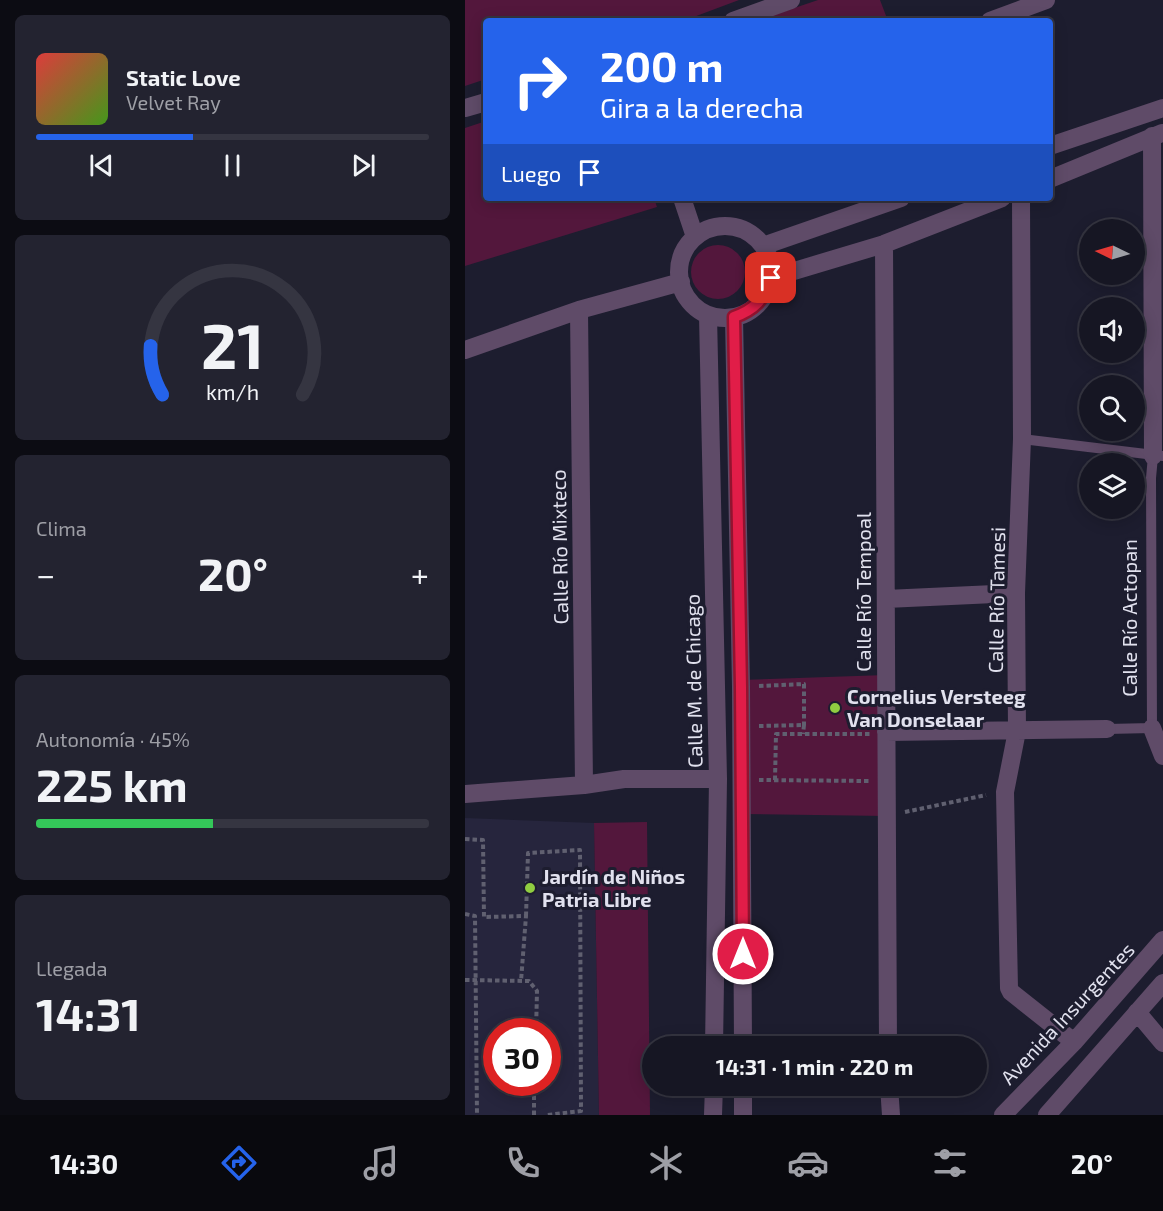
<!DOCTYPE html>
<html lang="es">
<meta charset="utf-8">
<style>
body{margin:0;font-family:"Exo 2",sans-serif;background:#232330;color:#f1f3f6;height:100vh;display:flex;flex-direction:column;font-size:22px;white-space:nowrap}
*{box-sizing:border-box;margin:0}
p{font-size:20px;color:#9e9fa6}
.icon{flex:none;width:33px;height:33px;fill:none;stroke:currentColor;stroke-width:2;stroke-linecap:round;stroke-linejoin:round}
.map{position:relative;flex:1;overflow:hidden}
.panel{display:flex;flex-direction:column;gap:15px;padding:15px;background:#0c0c13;width:465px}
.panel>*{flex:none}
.top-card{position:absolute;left:18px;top:18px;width:570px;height:183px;border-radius:6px;box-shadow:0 3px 15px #0003,0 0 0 2px #353541;background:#2563eb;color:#fff;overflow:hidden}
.needle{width:39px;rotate:275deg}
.tools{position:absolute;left:614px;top:219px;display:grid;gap:12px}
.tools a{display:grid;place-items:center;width:66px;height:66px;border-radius:50%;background:#161623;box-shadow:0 3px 15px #0003,0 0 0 2px #353541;font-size:30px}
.speed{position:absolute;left:18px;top:1018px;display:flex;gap:12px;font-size:30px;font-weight:700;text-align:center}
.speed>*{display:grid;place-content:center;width:78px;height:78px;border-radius:50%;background:#161623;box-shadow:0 3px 15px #0003,0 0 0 2px #353541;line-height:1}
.speed .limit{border:9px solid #d22;background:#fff;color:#111}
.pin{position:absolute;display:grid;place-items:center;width:51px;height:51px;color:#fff;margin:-26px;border-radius:12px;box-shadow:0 3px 9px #0006}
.me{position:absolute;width:66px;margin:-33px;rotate:0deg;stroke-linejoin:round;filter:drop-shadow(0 0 4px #0008)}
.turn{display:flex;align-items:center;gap:21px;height:126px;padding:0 18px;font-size:27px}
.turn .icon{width:78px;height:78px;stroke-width:2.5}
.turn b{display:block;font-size:42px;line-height:51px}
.then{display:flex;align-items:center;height:57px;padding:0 18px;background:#0003;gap:12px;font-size:22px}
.big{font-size:45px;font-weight:700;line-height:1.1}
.panel .widget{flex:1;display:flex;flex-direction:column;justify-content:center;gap:9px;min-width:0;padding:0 21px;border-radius:9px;background:#232330}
.panel .dial{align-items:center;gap:0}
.dial svg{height:156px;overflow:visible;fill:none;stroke:#353541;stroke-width:7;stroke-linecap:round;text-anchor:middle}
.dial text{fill:#f1f3f6;stroke:none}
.song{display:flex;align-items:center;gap:18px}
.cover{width:72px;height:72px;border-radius:9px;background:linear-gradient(135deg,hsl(0 70% 55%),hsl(100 70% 35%))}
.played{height:6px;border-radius:3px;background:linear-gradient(90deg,#2563eb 40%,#353541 40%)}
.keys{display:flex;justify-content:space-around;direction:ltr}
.heat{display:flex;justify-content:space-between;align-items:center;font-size:33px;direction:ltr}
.charge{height:9px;border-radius:4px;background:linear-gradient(90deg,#34c759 45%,#353541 0)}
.trip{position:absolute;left:177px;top:1036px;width:345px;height:60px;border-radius:30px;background:#161623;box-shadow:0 3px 15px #0003,0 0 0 2px #353541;font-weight:700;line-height:60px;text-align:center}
.tab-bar{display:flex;height:96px;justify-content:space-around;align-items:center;background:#09090e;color:#9e9fa6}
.tab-bar .icon{width:42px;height:42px}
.tab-bar .active{color:#2563eb}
.tab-bar b{font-size:27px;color:#f1f3f6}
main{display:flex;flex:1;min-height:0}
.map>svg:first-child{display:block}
</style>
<main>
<section class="panel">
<div class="widget">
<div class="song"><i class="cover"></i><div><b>Static Love</b><p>Velvet Ray</p></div></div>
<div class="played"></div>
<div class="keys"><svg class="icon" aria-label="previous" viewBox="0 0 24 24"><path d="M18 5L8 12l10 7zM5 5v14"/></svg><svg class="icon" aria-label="pause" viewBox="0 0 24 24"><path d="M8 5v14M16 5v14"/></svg><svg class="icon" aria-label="next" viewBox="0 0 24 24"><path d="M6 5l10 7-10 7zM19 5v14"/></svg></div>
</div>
<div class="widget dial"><svg viewBox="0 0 100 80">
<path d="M14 69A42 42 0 1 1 86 69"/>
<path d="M14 69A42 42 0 0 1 8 44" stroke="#2563eb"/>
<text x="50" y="56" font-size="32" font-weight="700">21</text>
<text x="50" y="72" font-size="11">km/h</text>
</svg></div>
<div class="widget"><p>Clima</p>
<div class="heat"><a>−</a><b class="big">20°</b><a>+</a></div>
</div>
<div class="widget"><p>Autonomía · 45%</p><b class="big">225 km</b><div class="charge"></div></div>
<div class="widget"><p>Llegada</p><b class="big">14:31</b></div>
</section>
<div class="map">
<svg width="698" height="1115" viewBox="0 0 698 1115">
<rect width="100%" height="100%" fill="#1d1d2f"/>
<path fill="#26253d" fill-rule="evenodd" d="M0 818 129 823 134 1115H0ZM32 1032H82V1083H32Z"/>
<path fill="#53173c" d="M0 0H274L218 21H21V79L0 86Z
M353 0H415L423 21H291Z
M21 121V198H189L192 207 0 266V128Z
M226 272a27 27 0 1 1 54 0a27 27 0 1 1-54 0Z
M421 675 422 816 277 814 276 680Z
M182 822 185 1115H134L129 823Z"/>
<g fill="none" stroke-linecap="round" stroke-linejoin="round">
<path stroke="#606070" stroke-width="4" stroke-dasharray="4.5 3" stroke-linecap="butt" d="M294 686 339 684V725
M294 726 339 725 338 734
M294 780 404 781
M310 780 311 734H405
M440 812 521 795
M0 839 18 840 19 917 61 916 56 981
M0 914 10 916 12 1115
M61 916 63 853 115 850 116 1111 82 1115
M0 980 64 981 72 991 71 1032
M69 1115V1083"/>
<path stroke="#5f4b68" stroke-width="10" d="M557 439 698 456
M642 729 687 728 686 478 688 456"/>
<path stroke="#5f4b68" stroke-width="18" d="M268 21 326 0
M525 21 581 0
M0 108 21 102
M687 136 688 456
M585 146 698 108
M585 179 697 133
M217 198 230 237
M556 198 557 439 551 593 552 731 540 792 544 988 546 992 609 1042
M214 272a46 46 0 1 1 92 0a46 46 0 1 1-92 0Z
M419 244 423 1047
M298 246 436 198
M306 278 419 244 537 198
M114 310 119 785
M243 315 253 779 249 1047
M269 317 276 687 278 1047
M0 350 114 310 216 282
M421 599 551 593
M687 728 698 756
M421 732 642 729
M0 794 119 785 159 779H253
M672 1012 698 1043
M278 1086V1115
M424 1086 426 1115
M248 1115 249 1086
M538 1115 609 1042 698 940
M582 1115 698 983"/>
</g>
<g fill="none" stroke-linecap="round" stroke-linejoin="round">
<g stroke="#92132f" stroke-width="15">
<path id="route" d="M278 954 276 687 269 317C289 310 300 299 306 278"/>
</g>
<use href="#route" stroke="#e11d48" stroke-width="10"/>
</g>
<g fill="#90cd41" stroke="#1d1d2f" stroke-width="2">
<circle cx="370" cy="708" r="6"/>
<circle cx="65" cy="888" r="6"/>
</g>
<g text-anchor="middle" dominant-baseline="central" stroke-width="6" stroke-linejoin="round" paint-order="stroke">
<g font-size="20" fill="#e1e1ee" stroke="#1d1d2f">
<text transform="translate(94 547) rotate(-91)">Calle Río Mixteco</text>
<text transform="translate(398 592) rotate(-90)">Calle Río Tempoal</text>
<text transform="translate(531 600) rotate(-89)">Calle Río Tamesi</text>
<text transform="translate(664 618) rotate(-90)">Calle Río Actopan</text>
<text transform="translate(228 681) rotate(-91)">Calle M. de Chicago</text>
<text transform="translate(602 1013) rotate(-47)">Avenida Insurgentes</text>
</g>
<g font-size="20" font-weight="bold" fill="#e1e1ee" stroke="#1d1d2f" text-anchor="start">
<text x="382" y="696">Cornelius Versteeg<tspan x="382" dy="23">Van Donselaar</tspan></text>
<text x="77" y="876">Jardín de Niños<tspan x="77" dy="23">Patria Libre</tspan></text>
</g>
</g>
</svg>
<div class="tools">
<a><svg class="needle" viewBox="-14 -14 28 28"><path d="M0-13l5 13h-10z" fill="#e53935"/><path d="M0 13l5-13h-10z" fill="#9e9fa6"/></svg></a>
<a><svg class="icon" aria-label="sound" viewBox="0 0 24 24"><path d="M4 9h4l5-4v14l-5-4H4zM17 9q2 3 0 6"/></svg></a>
<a><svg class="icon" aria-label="search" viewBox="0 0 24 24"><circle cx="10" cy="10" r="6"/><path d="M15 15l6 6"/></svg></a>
<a><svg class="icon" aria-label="layers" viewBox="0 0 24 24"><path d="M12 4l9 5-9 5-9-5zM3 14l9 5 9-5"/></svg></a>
</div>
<div class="speed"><div class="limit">30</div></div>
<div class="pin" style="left:306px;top:278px;background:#d93025"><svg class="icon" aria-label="arrive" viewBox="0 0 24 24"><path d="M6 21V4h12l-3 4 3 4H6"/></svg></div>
<svg class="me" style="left:278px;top:954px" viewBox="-20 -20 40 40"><circle r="17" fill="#e11d48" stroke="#fff" stroke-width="3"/><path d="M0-11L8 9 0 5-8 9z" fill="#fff"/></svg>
<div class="trip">14:31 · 1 min · 220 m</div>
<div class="top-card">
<div class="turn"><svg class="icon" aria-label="right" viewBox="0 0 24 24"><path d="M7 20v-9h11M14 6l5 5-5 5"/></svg><div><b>200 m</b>Gira a la derecha</div></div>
<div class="then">Luego<svg class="icon" aria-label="arrive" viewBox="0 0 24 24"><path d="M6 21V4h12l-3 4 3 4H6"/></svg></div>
</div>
</div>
</main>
<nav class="tab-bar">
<b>14:30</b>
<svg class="icon active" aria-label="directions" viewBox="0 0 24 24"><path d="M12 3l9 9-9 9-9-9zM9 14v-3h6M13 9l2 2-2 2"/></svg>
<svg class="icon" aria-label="music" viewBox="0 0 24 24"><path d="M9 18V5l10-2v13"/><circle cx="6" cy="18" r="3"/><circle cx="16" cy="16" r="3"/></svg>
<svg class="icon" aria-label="phone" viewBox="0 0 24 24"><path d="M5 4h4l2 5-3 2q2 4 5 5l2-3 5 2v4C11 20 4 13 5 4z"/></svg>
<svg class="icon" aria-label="climate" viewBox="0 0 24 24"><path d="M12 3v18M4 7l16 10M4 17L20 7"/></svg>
<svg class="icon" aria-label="car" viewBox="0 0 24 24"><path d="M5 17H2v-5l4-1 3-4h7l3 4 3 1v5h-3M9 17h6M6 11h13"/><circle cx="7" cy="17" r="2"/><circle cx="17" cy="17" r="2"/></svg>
<svg class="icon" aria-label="filters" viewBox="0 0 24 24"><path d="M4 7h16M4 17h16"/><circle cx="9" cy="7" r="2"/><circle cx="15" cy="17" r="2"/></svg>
<b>20°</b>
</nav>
